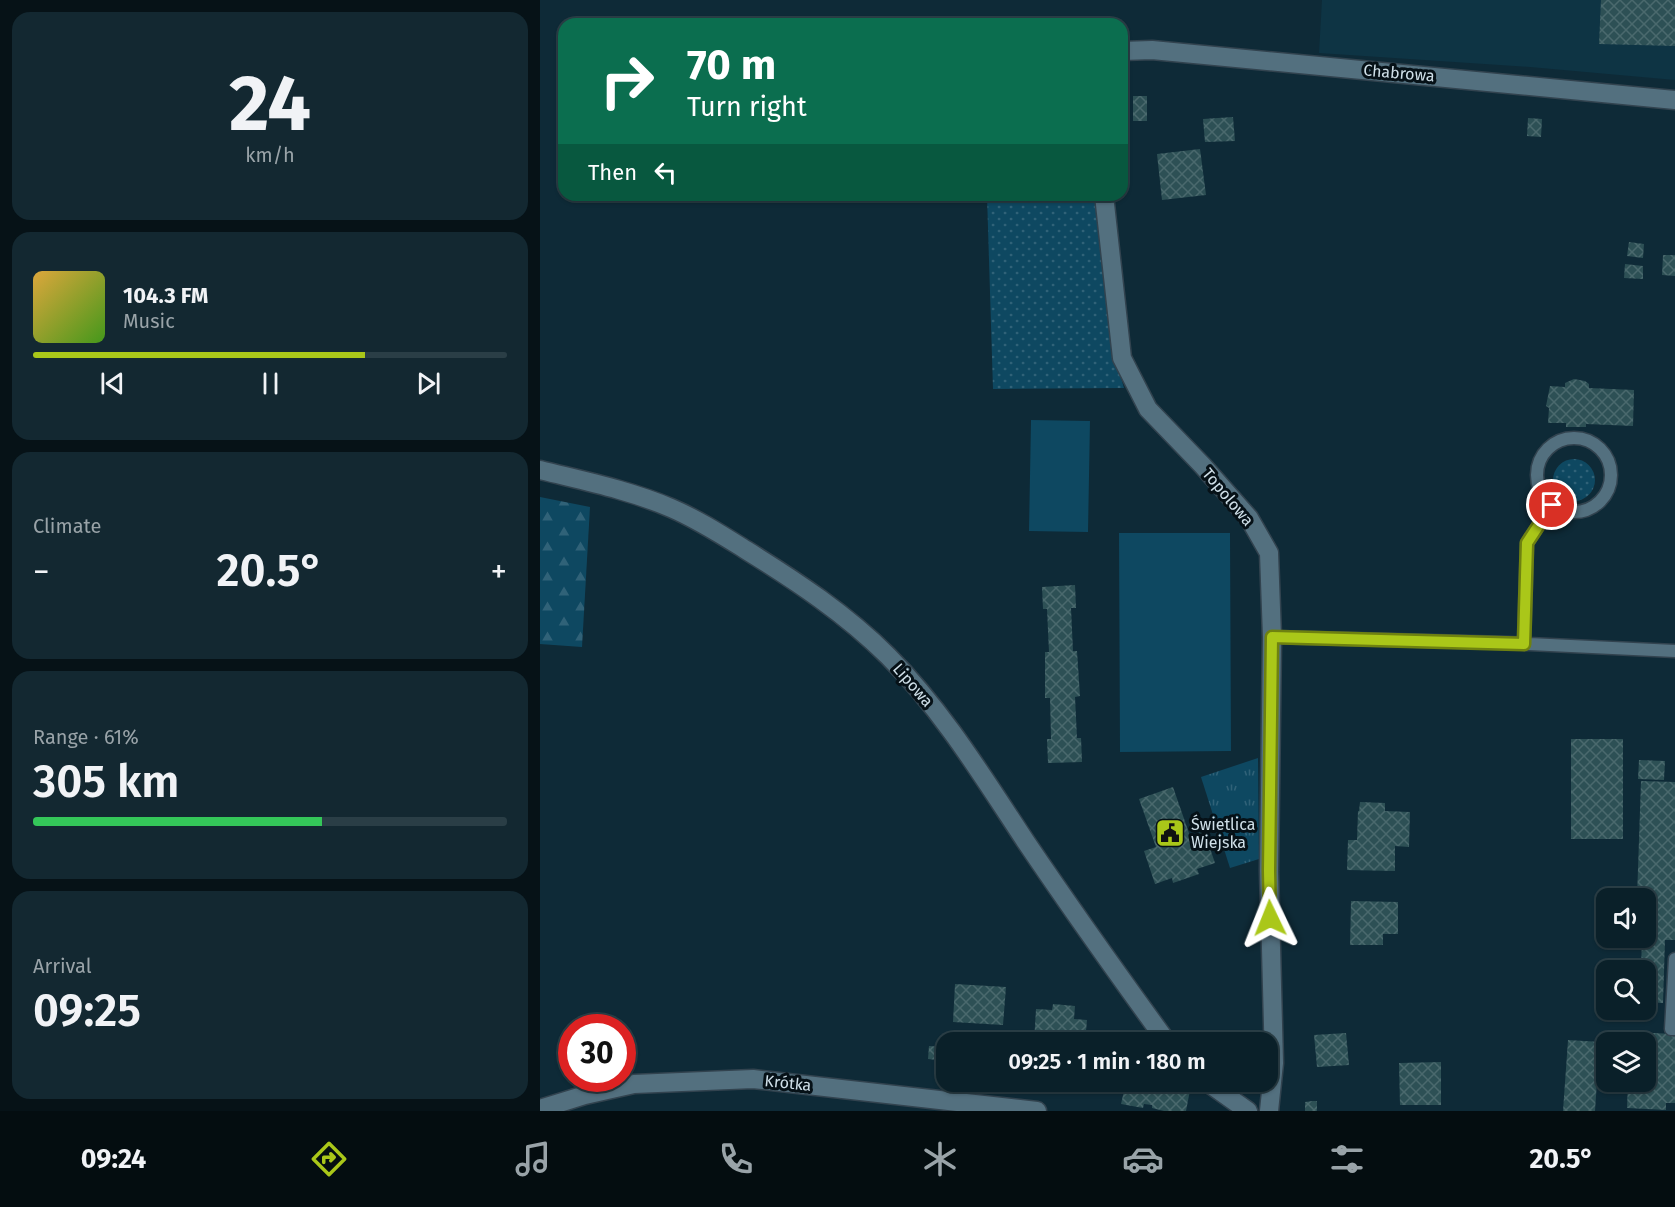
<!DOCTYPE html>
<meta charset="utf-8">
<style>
body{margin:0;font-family:"Fira Sans",sans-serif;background:#132831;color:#f1f3f6;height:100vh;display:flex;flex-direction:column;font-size:22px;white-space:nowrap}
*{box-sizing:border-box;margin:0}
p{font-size:20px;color:#99a3a8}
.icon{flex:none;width:33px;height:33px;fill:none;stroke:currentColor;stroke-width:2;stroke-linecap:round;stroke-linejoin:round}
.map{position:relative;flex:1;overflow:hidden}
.drawer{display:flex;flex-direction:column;gap:12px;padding:12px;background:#061217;width:540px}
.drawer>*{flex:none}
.top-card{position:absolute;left:18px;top:18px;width:570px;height:183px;border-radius:18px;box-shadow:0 2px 4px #0004,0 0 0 2px #2a3e46;background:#0b6e4f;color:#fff;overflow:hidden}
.buttons{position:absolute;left:1056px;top:888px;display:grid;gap:12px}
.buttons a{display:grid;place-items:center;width:60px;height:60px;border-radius:12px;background:#0a2029;box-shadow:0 2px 4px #0004,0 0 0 2px #2a3e46;font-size:30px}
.speed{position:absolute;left:18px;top:1014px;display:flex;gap:12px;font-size:30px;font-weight:700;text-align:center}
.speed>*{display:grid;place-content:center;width:78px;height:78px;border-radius:50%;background:#0a2029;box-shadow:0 2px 4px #0004,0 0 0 2px #2a3e46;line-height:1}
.speed .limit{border:9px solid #d22;background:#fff;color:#111}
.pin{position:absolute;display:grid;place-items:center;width:51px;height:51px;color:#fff;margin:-26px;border:3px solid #fff;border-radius:50%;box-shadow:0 2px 6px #0007}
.me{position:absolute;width:66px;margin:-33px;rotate:358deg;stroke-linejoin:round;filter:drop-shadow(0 0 4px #0008)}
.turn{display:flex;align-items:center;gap:21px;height:126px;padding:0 30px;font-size:27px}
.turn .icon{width:78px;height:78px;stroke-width:2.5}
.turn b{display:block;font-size:42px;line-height:51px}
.then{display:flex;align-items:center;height:57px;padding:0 30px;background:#0003;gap:12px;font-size:22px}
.big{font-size:45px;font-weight:600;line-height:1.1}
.drawer .widget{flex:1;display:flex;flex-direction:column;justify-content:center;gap:9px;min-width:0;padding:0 21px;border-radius:18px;background:#132831}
.drawer .dial{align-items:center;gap:0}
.dial b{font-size:78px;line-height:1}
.song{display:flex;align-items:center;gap:18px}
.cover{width:72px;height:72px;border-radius:9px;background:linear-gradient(135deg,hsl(40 70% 55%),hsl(100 70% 35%))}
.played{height:6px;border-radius:3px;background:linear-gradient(90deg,#aac719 70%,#2a3e46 70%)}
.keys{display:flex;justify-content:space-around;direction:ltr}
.heat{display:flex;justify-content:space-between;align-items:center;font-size:33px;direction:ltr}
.charge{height:9px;border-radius:4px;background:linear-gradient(90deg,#34c759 61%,#2a3e46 0)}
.trip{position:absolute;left:396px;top:1032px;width:342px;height:60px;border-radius:18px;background:#0a2029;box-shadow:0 2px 4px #0004,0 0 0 2px #2a3e46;font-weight:600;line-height:60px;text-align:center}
.menu{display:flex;height:96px;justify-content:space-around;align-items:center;background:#040d10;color:#99a3a8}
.menu .icon{width:42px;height:42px}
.menu .on{color:#aac719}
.menu b{font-size:27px;color:#f1f3f6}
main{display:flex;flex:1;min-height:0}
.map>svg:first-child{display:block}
</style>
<main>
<section class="drawer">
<div class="widget dial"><b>24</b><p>km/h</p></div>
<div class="widget">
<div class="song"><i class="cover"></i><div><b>104.3 FM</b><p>Music</p></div></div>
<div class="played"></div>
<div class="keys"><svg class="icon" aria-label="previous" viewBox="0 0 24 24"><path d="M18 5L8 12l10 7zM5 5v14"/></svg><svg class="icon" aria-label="pause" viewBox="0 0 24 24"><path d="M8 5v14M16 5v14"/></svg><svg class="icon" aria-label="next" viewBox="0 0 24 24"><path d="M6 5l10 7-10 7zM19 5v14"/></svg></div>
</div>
<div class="widget"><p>Climate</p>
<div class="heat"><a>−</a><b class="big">20.5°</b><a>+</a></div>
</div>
<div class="widget"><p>Range · 61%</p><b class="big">305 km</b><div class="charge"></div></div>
<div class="widget"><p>Arrival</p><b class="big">09:25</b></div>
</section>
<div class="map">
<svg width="1135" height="1111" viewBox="0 0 1135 1111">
<defs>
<pattern id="grass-dots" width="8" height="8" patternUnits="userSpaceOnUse" patternTransform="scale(1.5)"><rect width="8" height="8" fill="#0e4861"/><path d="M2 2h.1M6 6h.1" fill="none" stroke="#306278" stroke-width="1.8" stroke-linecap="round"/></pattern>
<pattern id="forest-firs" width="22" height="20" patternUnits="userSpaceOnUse" patternTransform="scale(1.5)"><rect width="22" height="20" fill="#0e4861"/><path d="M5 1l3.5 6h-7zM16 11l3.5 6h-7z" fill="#306278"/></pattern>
<pattern id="park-tufts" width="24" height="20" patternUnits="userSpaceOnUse" patternTransform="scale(1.5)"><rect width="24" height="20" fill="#0e4861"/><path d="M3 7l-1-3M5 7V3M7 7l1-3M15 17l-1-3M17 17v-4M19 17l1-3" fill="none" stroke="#306278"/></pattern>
<pattern id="building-cross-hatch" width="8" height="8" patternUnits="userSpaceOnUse" patternTransform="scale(1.5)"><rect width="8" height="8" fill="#2d5055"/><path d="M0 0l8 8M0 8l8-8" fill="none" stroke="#4a696d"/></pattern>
</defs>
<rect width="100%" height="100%" fill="#0e2a37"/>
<path fill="#0e3444" d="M782 0H1135V80L990 67 779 53Z"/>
<path fill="url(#grass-dots)" d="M447 195H555L572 348 584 388 453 389Z
M1013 480a21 21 0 1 1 42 0a21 21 0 1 1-42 0Z"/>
<path fill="url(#forest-firs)" d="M0 497 50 507 42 647 0 644Z"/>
<path fill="url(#park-tufts)" d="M718 758 719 859 690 868 661 777Z"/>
<path fill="#0e4861" d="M491 420 550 421 548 532 489 531Z
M579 533H690L691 751 580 752Z"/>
<path fill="url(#building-cross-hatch)" d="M1061 0H1135V46L1059 44Z
M593 96H607V121H593Z
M693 117 695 141 665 142 663 119Z
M988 118 1002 119 1001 137 987 136Z
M660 149 666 195 622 200 617 154Z
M1089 242 1104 244 1103 258 1087 256Z
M1123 255H1135V276L1122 275Z
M1085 264 1103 266V279L1084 278Z
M1034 379 1045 381 1049 384V388L1094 390 1093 426 1046 424V427H1026V423H1008L1009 408 1006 406 1010 386 1025 387V383Z
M535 585 536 608H531L533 651H537L540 696 535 697 537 738H541L542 762 508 763 507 739H511L510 698H505V652H509L507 609H503L502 587Z
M1031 739H1083V839H1031Z
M1099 760 1125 761 1124 780 1098 779Z
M1101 781 1135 782V940H1125L1123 1003 1106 1002V970H1101L1102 938H1106V898H1097Z
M633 787 650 836 664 831 675 863 657 869 659 874 633 883 632 878 615 884 604 851 616 847 599 799Z
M820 802 845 803V811L870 812 869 847 855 846V871L807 870 808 840H817L818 811H819Z
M811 901 858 902V934H843V945H810Z
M415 984 466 987 463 1025 413 1022Z
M513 1004 535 1006 534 1019 547 1020 545 1042H494L496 1009 512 1010Z
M1090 1032 1135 1034V1103H1126V1110L1087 1108 1088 1082H1106V1042H1090Z
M806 1033 809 1065 777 1067 774 1035Z
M1028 1040 1061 1042 1060 1066H1058L1055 1111H1023Z
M389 1046 406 1047V1061L388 1059Z
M901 1062V1105H860L859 1063Z
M586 1082H608L606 1092 615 1093 617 1082H632L651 1085 646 1111H624L612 1108V1105L604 1104 603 1108 581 1104Z
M772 1101H777V1111H765V1102Z"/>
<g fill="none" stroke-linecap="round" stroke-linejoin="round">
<g stroke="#32434f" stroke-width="15">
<path id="lane" d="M997 475a37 37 0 1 1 74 0a37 37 0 1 1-74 0Z
M732 637 968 643 1135 651
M984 644 987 543 1012 505
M1135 959 1131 1029H1135"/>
</g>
<g stroke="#32434f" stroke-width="21">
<path id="street" d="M582 51 612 50 1135 100
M564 195 582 358 608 409 663 466 709 518 729 553 732 637 729 871 734 1063 729 1111
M0 1109 45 1095 94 1084 213 1079 497 1111"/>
</g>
<g stroke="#32434f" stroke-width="21">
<path id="secondary" d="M0 470C44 481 89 490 131 508 157 519 182 535 206 550 256 581 306 614 348 656 403 711 443 777 486 842 532 910 579 976 627 1042
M667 1082 708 1111"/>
</g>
<use href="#lane" stroke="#53707f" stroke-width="12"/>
<use href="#street" stroke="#53707f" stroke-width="18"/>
<use href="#secondary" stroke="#53707f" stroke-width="18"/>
</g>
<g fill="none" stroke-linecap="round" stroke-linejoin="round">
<g stroke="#6e8110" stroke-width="15">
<path id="route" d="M730 918 729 871 732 637 984 644 987 543 1012 505"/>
</g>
<use href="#route" stroke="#aac719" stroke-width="10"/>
</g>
<defs>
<g id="civic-square" transform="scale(1.5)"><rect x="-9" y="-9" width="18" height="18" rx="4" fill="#aac719" stroke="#061117"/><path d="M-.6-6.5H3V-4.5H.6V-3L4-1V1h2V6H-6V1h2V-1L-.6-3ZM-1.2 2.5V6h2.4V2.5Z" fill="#111"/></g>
</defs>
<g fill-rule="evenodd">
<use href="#civic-square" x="630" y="833"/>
</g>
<g text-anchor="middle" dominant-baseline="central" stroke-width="6" stroke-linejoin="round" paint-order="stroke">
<g font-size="16" fill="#d0e0e9" stroke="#061117">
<text transform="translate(859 73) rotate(5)">Chabrowa</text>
<text transform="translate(688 497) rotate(50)">Topolowa</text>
<text transform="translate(373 685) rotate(49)">Lipowa</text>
<text transform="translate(248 1083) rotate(6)">Krótka</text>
</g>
<g font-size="16" fill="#d0e0e9" stroke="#061117" text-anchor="start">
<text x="651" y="824">Świetlica<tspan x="651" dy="18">Wiejska</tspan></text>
</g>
</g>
</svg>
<div class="buttons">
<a><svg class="icon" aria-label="sound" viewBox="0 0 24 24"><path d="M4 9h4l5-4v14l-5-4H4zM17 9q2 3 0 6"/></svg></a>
<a><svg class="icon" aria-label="search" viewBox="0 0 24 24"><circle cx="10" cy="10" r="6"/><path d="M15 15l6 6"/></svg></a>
<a><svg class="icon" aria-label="layers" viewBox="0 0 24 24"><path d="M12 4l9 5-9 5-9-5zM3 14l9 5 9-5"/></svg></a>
</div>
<div class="speed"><div class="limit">30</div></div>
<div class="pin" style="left:1012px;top:505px;background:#d93025"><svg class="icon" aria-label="arrive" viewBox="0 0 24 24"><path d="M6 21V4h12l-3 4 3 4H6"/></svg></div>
<svg class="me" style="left:730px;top:918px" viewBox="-20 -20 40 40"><path d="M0-17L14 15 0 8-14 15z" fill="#aac719" stroke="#fff" stroke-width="4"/></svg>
<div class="trip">09:25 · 1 min · 180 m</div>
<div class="top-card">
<div class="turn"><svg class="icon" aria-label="right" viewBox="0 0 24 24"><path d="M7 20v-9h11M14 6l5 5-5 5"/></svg><div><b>70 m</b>Turn right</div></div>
<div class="then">Then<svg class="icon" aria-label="left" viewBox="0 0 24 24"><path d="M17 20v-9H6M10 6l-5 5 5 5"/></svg></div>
</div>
</div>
</main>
<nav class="menu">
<b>09:24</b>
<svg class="icon on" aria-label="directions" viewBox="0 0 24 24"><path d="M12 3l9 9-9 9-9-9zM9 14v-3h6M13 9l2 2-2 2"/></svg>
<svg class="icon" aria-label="music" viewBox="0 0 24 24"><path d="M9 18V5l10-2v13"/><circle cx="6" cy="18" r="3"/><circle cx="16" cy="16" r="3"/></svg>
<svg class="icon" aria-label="phone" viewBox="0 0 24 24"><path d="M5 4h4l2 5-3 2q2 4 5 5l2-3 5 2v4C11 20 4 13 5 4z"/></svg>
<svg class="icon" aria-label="climate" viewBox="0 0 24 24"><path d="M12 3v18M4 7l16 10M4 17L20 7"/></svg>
<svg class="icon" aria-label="car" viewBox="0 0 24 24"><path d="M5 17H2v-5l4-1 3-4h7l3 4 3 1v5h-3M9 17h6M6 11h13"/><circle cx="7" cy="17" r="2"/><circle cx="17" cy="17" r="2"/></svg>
<svg class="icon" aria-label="filters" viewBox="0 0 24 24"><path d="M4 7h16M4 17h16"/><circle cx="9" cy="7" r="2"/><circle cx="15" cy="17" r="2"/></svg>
<b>20.5°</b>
</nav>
